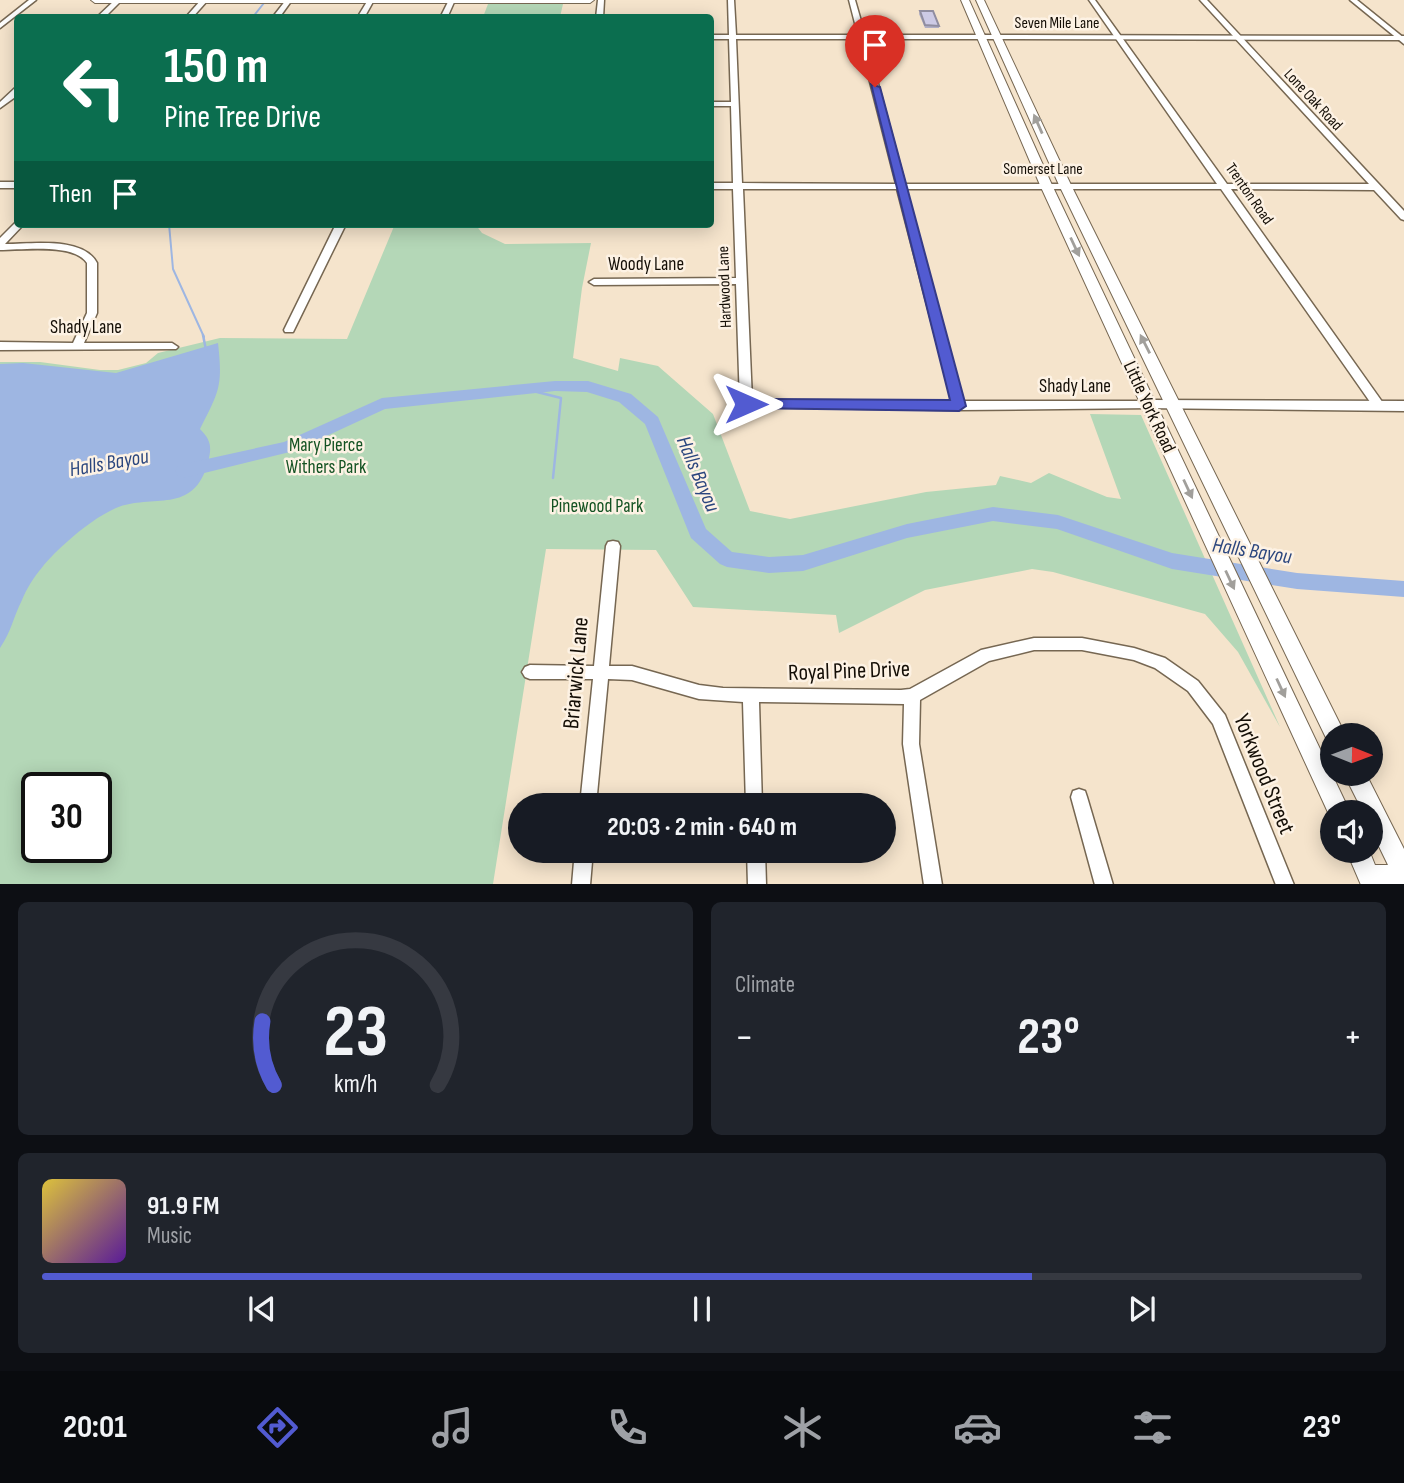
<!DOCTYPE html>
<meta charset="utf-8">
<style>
body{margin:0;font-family:"Sofia Sans Condensed",sans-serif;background:#20242c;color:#f1f3f6;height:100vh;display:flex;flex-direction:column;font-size:26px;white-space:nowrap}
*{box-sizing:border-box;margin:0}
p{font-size:23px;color:#9ea1a6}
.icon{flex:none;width:38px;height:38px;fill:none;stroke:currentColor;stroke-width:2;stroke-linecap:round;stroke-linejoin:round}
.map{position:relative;height:884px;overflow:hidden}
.drawer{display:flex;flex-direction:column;gap:18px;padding:18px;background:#0d0f14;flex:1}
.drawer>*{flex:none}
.guide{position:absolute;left:14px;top:14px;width:700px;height:214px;border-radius:7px;box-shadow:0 4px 18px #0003;background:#0b6e4f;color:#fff;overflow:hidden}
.needle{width:46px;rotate:91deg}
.fabs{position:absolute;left:1320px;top:723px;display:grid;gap:14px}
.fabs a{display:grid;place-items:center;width:63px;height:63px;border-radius:50%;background:#171b24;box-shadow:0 4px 18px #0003;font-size:35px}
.speed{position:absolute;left:21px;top:772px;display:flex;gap:14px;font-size:35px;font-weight:700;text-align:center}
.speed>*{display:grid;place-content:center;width:91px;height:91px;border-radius:50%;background:#171b24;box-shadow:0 4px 18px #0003;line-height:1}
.speed .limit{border:4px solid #111;border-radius:10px;background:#fff;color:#111}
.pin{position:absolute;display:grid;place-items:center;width:60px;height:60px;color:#fff;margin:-72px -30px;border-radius:50% 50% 50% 0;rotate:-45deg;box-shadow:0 0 7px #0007}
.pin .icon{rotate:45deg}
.me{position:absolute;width:77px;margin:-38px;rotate:90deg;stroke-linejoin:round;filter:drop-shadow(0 0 5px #0008)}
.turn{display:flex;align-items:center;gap:24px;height:147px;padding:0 35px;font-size:32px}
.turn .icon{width:91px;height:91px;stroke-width:2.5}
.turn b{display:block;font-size:49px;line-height:60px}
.then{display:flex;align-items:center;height:66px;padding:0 35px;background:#0003;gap:14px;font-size:26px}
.big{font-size:52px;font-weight:700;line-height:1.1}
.drawer .tile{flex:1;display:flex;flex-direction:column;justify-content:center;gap:10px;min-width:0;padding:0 24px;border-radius:10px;background:#20242c}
.drawer .dial{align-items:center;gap:0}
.dial svg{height:182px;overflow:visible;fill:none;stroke:#363941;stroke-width:7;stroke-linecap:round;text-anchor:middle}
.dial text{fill:#f1f3f6;stroke:none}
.song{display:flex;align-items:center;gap:21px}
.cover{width:84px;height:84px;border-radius:10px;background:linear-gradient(135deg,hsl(50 70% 55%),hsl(270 70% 35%))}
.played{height:7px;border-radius:4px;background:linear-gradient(90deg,#525bd1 75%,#363941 75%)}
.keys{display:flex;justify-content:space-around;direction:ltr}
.heat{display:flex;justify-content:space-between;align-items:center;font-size:38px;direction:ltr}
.drawer .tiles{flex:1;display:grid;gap:18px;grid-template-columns:1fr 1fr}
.tile:last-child{grid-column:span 2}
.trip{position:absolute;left:508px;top:793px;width:388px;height:70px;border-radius:35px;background:#171b24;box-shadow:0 4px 18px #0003;font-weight:700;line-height:70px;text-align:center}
.tabs{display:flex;height:112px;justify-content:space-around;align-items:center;background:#090b0e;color:#9ea1a6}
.tabs .icon{width:49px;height:49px}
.tabs .selected{color:#525bd1}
.tabs b{font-size:32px;color:#f1f3f6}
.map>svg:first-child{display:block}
</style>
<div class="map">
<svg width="1404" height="885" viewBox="0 0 1404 885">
<rect width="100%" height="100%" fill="#f5e4cc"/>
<path fill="#b4d7b7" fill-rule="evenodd" d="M488 4H563L560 17H483Z
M395 224H475L482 233 505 244 591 243 582 288 573 358 618 371 620 358 658 366 713 414 750 511 790 519 926 492 996 485 1000 476 1031 483 1049 473 1107 497 1121 499 1090 414 1141 415 1280 727 1238 652 1205 614 1053 572 1032 569 925 590 839 633 836 615 693 607 656 550 546 549 493 884H0V362H40L100 370H118L146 363 158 353 220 338 347 339ZM37 788H96V847H37Z"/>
<path fill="#9eb6e2" d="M218 343C223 387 219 391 200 429 211 440 212 447 208 462 194 516 152 493 116 508 100 515 81 529 68 541 50 556 31 578 22 600 13 618 12 630 0 648V364L23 363 116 373Z"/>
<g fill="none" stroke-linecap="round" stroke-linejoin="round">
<path stroke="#9eb6e2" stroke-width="2" d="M252 18 264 3
M169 224 173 269 204 337"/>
<path stroke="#9eb6e2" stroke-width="2.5" d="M203 335 206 350
M529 390 561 398 553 478"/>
<path fill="#9eb6e2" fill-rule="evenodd" d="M555 381H588L631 394 658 417 706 529 732 552 769 557 803 555 907 524 993 507 1058 515 1172 553 1297 573 1404 581V597L1297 589 1172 569 1057 529 993 521 907 538 803 571 769 573 727 567 720 564 691 538 645 424 619 402 587 392 555 391 385 409 294 451 184 478 178 476 175 471 178 466 184 464 284 442 382 398Z"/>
<g stroke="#766752" stroke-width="3">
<path id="minor" d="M29 0H36L0 28V23Z
M115 0H122L104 18H96Z
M201 0H208L192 18H185Z
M286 0H292L279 18H272Z
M368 0H374L364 18H357Z
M449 0H455L447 18H440Z
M598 0H604L603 18H596Z
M728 0H734L736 35H858L849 0H855L865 35H985L986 37 982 39H866L905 184H1217L1089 0H1095L1227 184H1369L1200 0H1207L1404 211V220L1401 219 1374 190 1231 189 1383 403 1385 406 1383 409H1375L1221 189H906L963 401H1149L1153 402 1155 405 1153 408 959 410 742 407 740 404 736 284 594 285 589 282 594 279 736 278 733 189H710V183H733L731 106H710V102H731L729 39H710V35H729ZM736 39H859L896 184 742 183ZM743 189H897L952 401 752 400Z
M1350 0H1357L1404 38V44Z
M15 88H18V95L0 108V102Z
M0 182H18V188H0Z
M16 222 24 224 5 244C31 244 83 236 97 263V313L84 343H172L178 347 176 349 0 350V342L73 343 87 313V263C74 243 22 250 0 250V238Z
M336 224H346L294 330 293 332H285L284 330Z
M613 541 618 542 620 546 609 666H632L699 685 723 688 901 690 910 689 981 650 1034 638H1082L1134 648 1165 658 1198 681 1225 715 1294 885H1276L1213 724 1188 691 1155 668 1134 660 1082 650H1034L989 661 920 700 919 744 942 885H924L903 744 904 704 759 702 762 805H746L743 702 699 699 632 680 608 679 596 805H580L593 679H530L525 677 522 672 525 667 530 665 594 666 606 546 608 542Z
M1079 789 1085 791 1087 797 1113 885H1095L1071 797 1073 791Z
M575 850H593L590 885H572Z
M747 850H765L766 885H748Z"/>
</g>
<g stroke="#766752" stroke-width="3">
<path id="tertiary" d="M982 35 1404 36V40L979 39 978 37Z
M1149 400 1404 401V411L1144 408 1142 405Z"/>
</g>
<g stroke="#766752" stroke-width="2">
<path id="secondary" d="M91 0H594L590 3H95Z
M961 0H969L1052 185 1350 812H1332L1331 819 1040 185Z
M976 0H984L1071 185 1342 728 1345 735H1332V743L1328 742 1059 185Z
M1344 774H1366L1404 849V885H1361L1346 850H1369L1375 865H1388L1370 828V812H1363Z"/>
</g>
<use href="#minor" fill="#fff" fill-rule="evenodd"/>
<use href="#tertiary" fill="#fff" fill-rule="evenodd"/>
<use href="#secondary" fill="#fff" fill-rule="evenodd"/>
</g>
<path fill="#b0aec5" d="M920 11 939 26V28H925L919 14Z"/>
<path fill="#cdcae5" stroke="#908da0" stroke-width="2" d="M920 11H933L939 26 925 25Z"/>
<defs><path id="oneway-solid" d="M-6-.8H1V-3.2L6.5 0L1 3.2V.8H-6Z" transform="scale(1.75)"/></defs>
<g fill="#a19f9b">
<use href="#oneway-solid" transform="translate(1038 124) rotate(-114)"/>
<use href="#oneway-solid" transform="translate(1075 247) rotate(65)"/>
<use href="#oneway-solid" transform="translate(1145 344) rotate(-117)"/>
<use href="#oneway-solid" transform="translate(1188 489) rotate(65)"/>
<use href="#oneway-solid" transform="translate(1230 580) rotate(65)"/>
<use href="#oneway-solid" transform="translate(1281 688) rotate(65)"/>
</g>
<path fill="#525bd1" stroke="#353b88" stroke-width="2" d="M871 84 880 87 966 406 959 411 740 408 738 404 746 399 950 400Z"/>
<g text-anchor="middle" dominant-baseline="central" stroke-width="5" stroke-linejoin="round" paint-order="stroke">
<g font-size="16" fill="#140e06" stroke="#fdf2e4">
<text x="1057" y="23">Seven Mile Lane</text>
<text transform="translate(1313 100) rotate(47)">Lone Oak Road</text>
<text x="1043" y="169">Somerset Lane</text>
<text transform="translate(1249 194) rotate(55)">Trenton Road</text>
<text transform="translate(725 287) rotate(-92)">Hardwood Lane</text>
</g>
<g font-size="19" fill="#140e06" stroke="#fdf2e4">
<text x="646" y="264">Woody Lane</text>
<text x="86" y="327">Shady Lane</text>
<text x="1075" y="386">Shady Lane</text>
<text transform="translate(1149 407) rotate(65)">Little York Road</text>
</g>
<g font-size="19" fill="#135222" stroke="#fdf2e4">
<text x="326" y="445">Mary Pierce<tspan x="326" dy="22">Withers Park</tspan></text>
<text x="597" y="506">Pinewood Park</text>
</g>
<g font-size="21" font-style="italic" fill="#2b467e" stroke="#fdf2e4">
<text transform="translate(109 463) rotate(-10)">Halls Bayou</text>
<text transform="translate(698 474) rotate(67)">Halls Bayou</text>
<text transform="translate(1252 551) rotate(9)">Halls Bayou</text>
</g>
<g font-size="23" fill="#140e06" stroke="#fdf2e4">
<text transform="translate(849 671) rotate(-2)">Royal Pine Drive</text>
<text transform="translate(576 673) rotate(-85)">Briarwick Lane</text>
<text transform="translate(1264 774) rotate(68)">Yorkwood Street</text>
</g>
</g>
</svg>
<div class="fabs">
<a><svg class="needle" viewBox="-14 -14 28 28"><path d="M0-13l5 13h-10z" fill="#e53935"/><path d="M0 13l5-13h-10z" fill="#9ea1a6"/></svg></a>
<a><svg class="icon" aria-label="sound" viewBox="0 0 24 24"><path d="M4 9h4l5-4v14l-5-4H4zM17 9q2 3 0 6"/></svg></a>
</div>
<div class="speed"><div class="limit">30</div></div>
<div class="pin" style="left:875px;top:87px;background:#d93025"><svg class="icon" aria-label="arrive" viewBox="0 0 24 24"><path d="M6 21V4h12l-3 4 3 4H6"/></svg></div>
<svg class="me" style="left:746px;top:404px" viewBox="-20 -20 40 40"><path d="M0-17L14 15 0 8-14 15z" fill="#525bd1" stroke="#fff" stroke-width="4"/></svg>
<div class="trip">20:03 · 2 min · 640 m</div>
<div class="guide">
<div class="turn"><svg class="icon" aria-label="left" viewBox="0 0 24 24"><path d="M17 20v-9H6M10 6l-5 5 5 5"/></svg><div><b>150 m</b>Pine Tree Drive</div></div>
<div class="then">Then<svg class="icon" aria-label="arrive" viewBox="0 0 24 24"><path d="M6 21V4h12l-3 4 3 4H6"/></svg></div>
</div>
</div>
<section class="drawer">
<div class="tiles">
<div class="tile dial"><svg viewBox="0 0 100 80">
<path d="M14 69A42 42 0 1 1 86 69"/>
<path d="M14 69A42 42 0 0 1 9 41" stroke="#525bd1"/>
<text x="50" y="56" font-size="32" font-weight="700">23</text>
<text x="50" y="72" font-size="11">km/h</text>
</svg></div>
<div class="tile"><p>Climate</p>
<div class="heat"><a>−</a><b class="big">23°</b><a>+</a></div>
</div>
<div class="tile">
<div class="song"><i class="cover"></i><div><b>91.9 FM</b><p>Music</p></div></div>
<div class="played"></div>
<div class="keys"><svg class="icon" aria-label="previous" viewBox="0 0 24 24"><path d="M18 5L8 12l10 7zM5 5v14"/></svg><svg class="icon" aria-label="pause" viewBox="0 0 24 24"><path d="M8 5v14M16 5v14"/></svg><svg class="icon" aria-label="next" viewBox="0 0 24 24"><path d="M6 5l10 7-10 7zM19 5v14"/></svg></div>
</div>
</div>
</section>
<nav class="tabs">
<b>20:01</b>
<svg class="icon selected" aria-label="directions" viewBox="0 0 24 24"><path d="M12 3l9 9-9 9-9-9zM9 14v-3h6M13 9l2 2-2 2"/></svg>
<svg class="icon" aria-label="music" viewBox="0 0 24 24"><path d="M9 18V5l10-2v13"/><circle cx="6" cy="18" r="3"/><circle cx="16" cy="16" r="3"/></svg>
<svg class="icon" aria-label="phone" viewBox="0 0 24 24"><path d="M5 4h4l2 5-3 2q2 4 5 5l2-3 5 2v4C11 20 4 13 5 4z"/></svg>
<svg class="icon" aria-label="climate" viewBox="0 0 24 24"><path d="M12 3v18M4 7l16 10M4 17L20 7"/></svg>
<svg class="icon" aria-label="car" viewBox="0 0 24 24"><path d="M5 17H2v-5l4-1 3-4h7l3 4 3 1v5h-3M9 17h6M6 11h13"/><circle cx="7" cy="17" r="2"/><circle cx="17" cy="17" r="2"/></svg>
<svg class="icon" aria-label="filters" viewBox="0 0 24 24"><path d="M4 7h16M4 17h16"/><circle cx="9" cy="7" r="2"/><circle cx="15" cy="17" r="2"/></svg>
<b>23°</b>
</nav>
